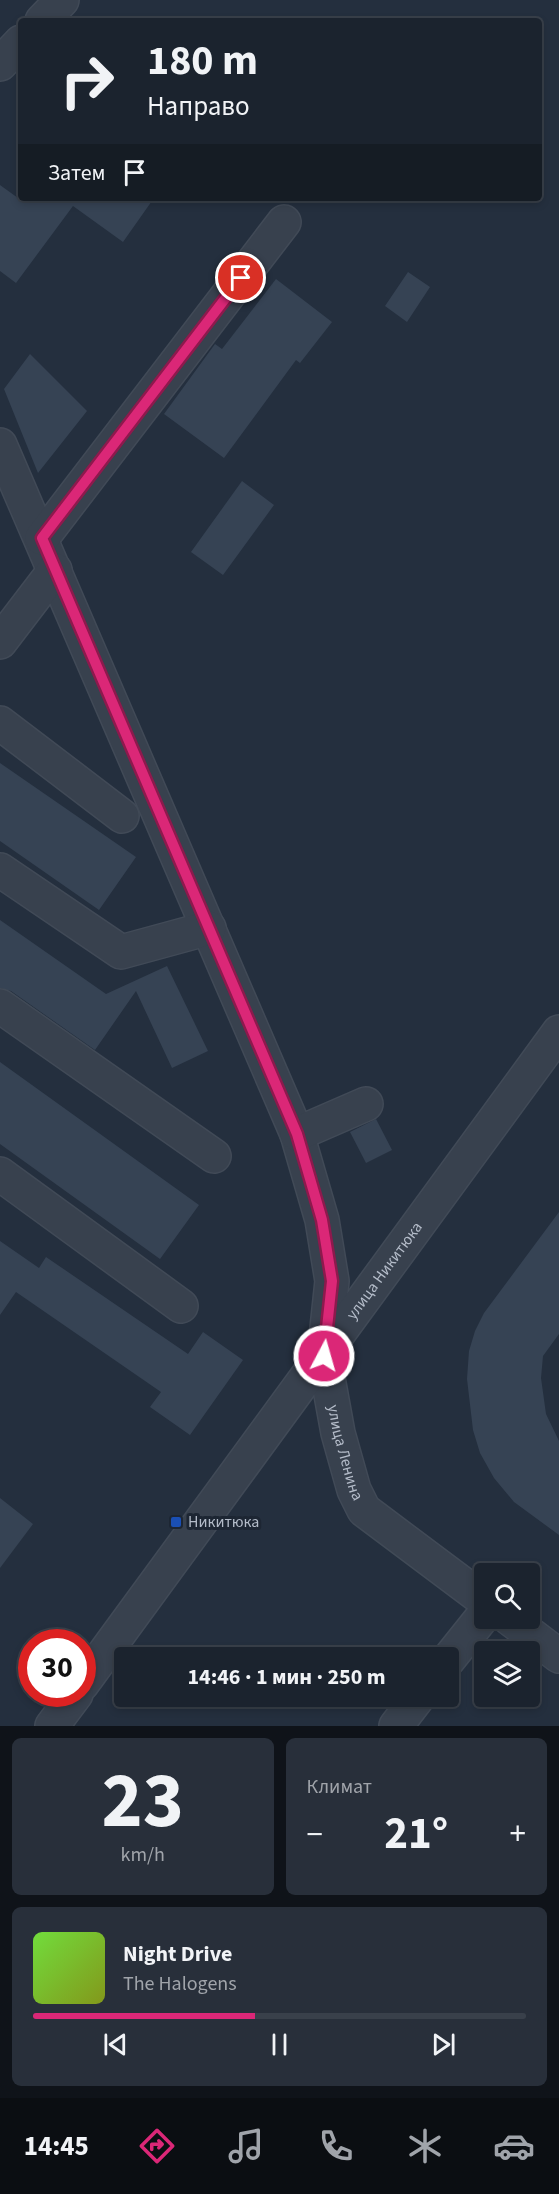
<!DOCTYPE html>
<html lang="ru">
<meta charset="utf-8">
<style>
body{margin:0;font-family:"Source Sans 3",sans-serif;background:#282f3a;color:#f1f3f6;height:100vh;display:flex;flex-direction:column;font-size:22px;white-space:nowrap}
*{box-sizing:border-box;margin:0}
p{font-size:20px;color:#a0a4aa}
.icon{flex:none;width:33px;height:33px;fill:none;stroke:currentColor;stroke-width:2;stroke-linecap:round;stroke-linejoin:round}
.map{position:relative;height:1726px;overflow:hidden}
.panel{display:flex;flex-direction:column;gap:12px;padding:12px;background:#0f1319;flex:1}
.panel>*{flex:none}
.top-card{position:absolute;left:18px;top:18px;width:524px;height:183px;border-radius:6px;box-shadow:0 3px 9px #0003,0 0 0 2px #39404a;background:#1b232e;color:#f1f3f6;overflow:hidden}
.controls{position:absolute;left:474px;top:1563px;display:grid;gap:12px}
.controls a{display:grid;place-items:center;width:66px;height:66px;border-radius:6px;background:#1b232e;box-shadow:0 3px 9px #0003,0 0 0 2px #39404a;font-size:30px}
.speed{position:absolute;left:18px;top:1629px;display:flex;gap:12px;font-size:30px;font-weight:700;text-align:center}
.speed>*{display:grid;place-content:center;width:78px;height:78px;border-radius:50%;background:#1b232e;box-shadow:0 3px 9px #0003,0 0 0 2px #39404a;line-height:1}
.speed .limit{border:9px solid #d22;background:#fff;color:#111}
.pin{position:absolute;display:grid;place-items:center;width:51px;height:51px;color:#fff;margin:-26px;border:3px solid #fff;border-radius:50%;box-shadow:0 2px 6px #0007}
.me{position:absolute;width:66px;margin:-33px;rotate:6deg;stroke-linejoin:round;filter:drop-shadow(0 0 4px #0008)}
.turn{display:flex;align-items:center;gap:21px;height:126px;padding:0 30px;font-size:27px}
.turn .icon{width:78px;height:78px;stroke-width:2.5}
.turn b{display:block;font-size:42px;line-height:51px}
.then{display:flex;align-items:center;height:57px;padding:0 30px;background:#0003;gap:12px;font-size:22px}
.big{font-size:45px;font-weight:700;line-height:1.1}
.panel .widget{flex:1;display:flex;flex-direction:column;justify-content:center;gap:9px;min-width:0;padding:0 21px;border-radius:9px;background:#282f3a}
.panel .dial{align-items:center;gap:0}
.dial b{font-size:78px;line-height:1}
.song{display:flex;align-items:center;gap:18px}
.cover{width:72px;height:72px;border-radius:9px;background:linear-gradient(135deg,hsl(100 70% 55%),hsl(70 70% 35%))}
.played{height:6px;border-radius:3px;background:linear-gradient(90deg,#db2777 45%,#39404a 45%)}
.keys{display:flex;justify-content:space-around;direction:ltr}
.heat{display:flex;justify-content:space-between;align-items:center;font-size:33px;direction:ltr}
.panel .tiles{flex:1;display:grid;gap:12px;grid-template-columns:1fr 1fr}
.widget:last-child{grid-column:span 2}
.trip{position:absolute;left:114px;top:1647px;width:345px;height:60px;border-radius:6px;background:#1b232e;box-shadow:0 3px 9px #0003,0 0 0 2px #39404a;font-weight:700;line-height:60px;text-align:center}
.dock{display:flex;height:96px;justify-content:space-around;align-items:center;background:#0b0e12;color:#a0a4aa}
.dock .icon{width:42px;height:42px}
.dock .selected{color:#db2777}
.dock b{font-size:27px;color:#f1f3f6}
.map>svg:first-child{display:block}
</style>
<div class="map">
<svg width="559" height="1726" viewBox="0 0 559 1726">
<rect width="100%" height="100%" fill="#242f3e"/>
<path fill="#364354" d="M0 185 18 198H154L123 242 73 206 16 283 0 271Z
M408 272 430 287 407 322 385 306Z
M276 279 332 322 300 363 296 360 224 458 164 414 215 344 222 349Z
M30 354 87 411 38 473 4 389Z
M242 481 274 505 223 575 191 552Z
M0 763 136 857 99 910 0 841Z
M0 920 106 994 167 966 208 1051 172 1068 136 991 95 1050 11 991 0 988Z
M0 1062 199 1205 160 1259 0 1144Z
M376 1119 392 1150 366 1163 350 1132Z
M559 1212V1334L543 1356 541 1378 546 1414 559 1441V1535L514 1502 494 1478 480 1453 473 1430 467 1379 469 1351 475 1331 484 1313Z
M0 1241 39 1268 46 1257 188 1354 203 1332 243 1360 190 1435 150 1407 161 1392 16 1292 0 1315Z
M0 1498 33 1524 0 1568Z"/>
<g fill="none" stroke-linecap="round" stroke-linejoin="round">
<g stroke="#414a57" stroke-width="36">
<g id="minor">
<path d="M42 21 62 0"/>
<path d="M0 64 21 42"/>
<path id="s1" d="M0 445 297 1134 322 1220 332 1281 324 1356 338 1433 354 1490 364 1510 484 1600"/>
<path d="M42 538 284 222"/>
<path d="M0 642 55 570"/>
<path d="M0 723 122 816"/>
<path d="M0 870 121 952 209 928"/>
<path d="M0 1006 214 1156"/>
<path d="M297 1134 366 1104"/>
<path d="M0 1174 181 1306"/>
<path d="M509 1618 559 1656"/>
<path d="M448 1660 484 1615"/>
<path id="s2" d="M82 1684 559 1032"/>
<path d="M52 1726 76 1694"/>
<path d="M396 1726 419 1696"/>
</g>
</g>
<use href="#minor" stroke="#38414e" stroke-width="33"/>
</g>
<g fill="none" stroke-linecap="round" stroke-linejoin="round">
<g stroke="#8e194d" stroke-width="15">
<path id="route" d="M241 278 42 538 297 1134 322 1220 332 1281 324 1356"/>
</g>
<use href="#route" stroke="#db2777" stroke-width="10"/>
</g>
<rect fill="#1a4fb4" stroke="#1d2633" stroke-width="2" x="170" y="1516" width="12" height="12" rx="3"/>
<g text-anchor="middle" dominant-baseline="central" stroke-width="6" stroke-linejoin="round" paint-order="stroke">
<g font-size="16" fill="#b4bcc9" stroke="#1d2633">
<text stroke="none"><textPath href="#s2" startOffset="512">улица Никитюка</textPath></text>
<text stroke="none"><textPath href="#s1" startOffset="1076">улица Ленина</textPath></text>
</g>
<g font-size="16" fill="#b4bcc9" stroke="#1d2633" text-anchor="start">
<text x="188" y="1522">Никитюка</text>
</g>
</g>
</svg>
<div class="controls">
<a><svg class="icon" aria-label="search" viewBox="0 0 24 24"><circle cx="10" cy="10" r="6"/><path d="M15 15l6 6"/></svg></a>
<a><svg class="icon" aria-label="layers" viewBox="0 0 24 24"><path d="M12 4l9 5-9 5-9-5zM3 14l9 5 9-5"/></svg></a>
</div>
<div class="speed"><div class="limit">30</div></div>
<div class="pin" style="left:241px;top:278px;background:#d93025"><svg class="icon" aria-label="arrive" viewBox="0 0 24 24"><path d="M6 21V4h12l-3 4 3 4H6"/></svg></div>
<svg class="me" style="left:324px;top:1356px" viewBox="-20 -20 40 40"><circle r="17" fill="#db2777" stroke="#fff" stroke-width="3"/><path d="M0-11L8 9 0 5-8 9z" fill="#fff"/></svg>
<div class="trip">14:46 · 1 мин · 250 m</div>
<div class="top-card">
<div class="turn"><svg class="icon" aria-label="right" viewBox="0 0 24 24"><path d="M7 20v-9h11M14 6l5 5-5 5"/></svg><div><b>180 m</b>Направо</div></div>
<div class="then">Затем<svg class="icon" aria-label="arrive" viewBox="0 0 24 24"><path d="M6 21V4h12l-3 4 3 4H6"/></svg></div>
</div>
</div>
<section class="panel">
<div class="tiles">
<div class="widget dial"><b>23</b><p>km/h</p></div>
<div class="widget"><p>Климат</p>
<div class="heat"><a>−</a><b class="big">21°</b><a>+</a></div>
</div>
<div class="widget">
<div class="song"><i class="cover"></i><div><b>Night Drive</b><p>The Halogens</p></div></div>
<div class="played"></div>
<div class="keys"><svg class="icon" aria-label="previous" viewBox="0 0 24 24"><path d="M18 5L8 12l10 7zM5 5v14"/></svg><svg class="icon" aria-label="pause" viewBox="0 0 24 24"><path d="M8 5v14M16 5v14"/></svg><svg class="icon" aria-label="next" viewBox="0 0 24 24"><path d="M6 5l10 7-10 7zM19 5v14"/></svg></div>
</div>
</div>
</section>
<nav class="dock">
<b>14:45</b>
<svg class="icon selected" aria-label="directions" viewBox="0 0 24 24"><path d="M12 3l9 9-9 9-9-9zM9 14v-3h6M13 9l2 2-2 2"/></svg>
<svg class="icon" aria-label="music" viewBox="0 0 24 24"><path d="M9 18V5l10-2v13"/><circle cx="6" cy="18" r="3"/><circle cx="16" cy="16" r="3"/></svg>
<svg class="icon" aria-label="phone" viewBox="0 0 24 24"><path d="M5 4h4l2 5-3 2q2 4 5 5l2-3 5 2v4C11 20 4 13 5 4z"/></svg>
<svg class="icon" aria-label="climate" viewBox="0 0 24 24"><path d="M12 3v18M4 7l16 10M4 17L20 7"/></svg>
<svg class="icon" aria-label="car" viewBox="0 0 24 24"><path d="M5 17H2v-5l4-1 3-4h7l3 4 3 1v5h-3M9 17h6M6 11h13"/><circle cx="7" cy="17" r="2"/><circle cx="17" cy="17" r="2"/></svg>
</nav>
